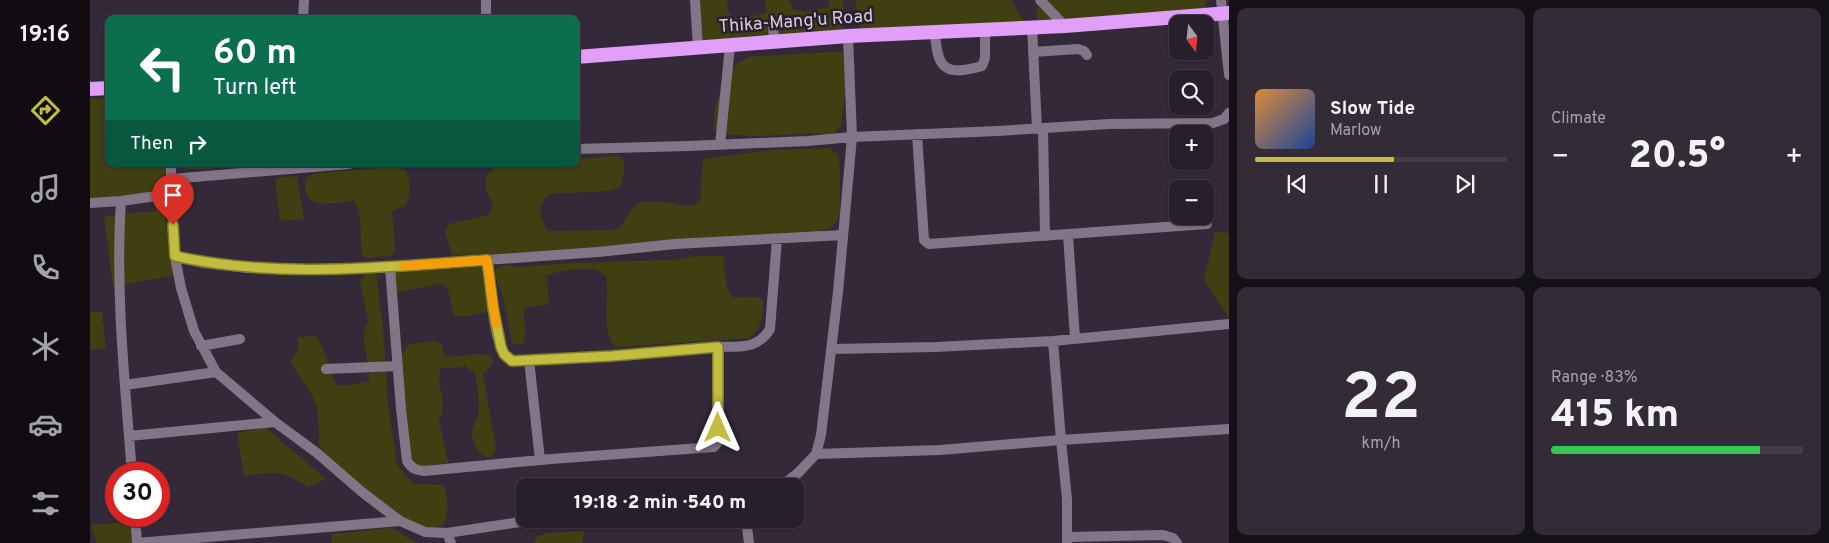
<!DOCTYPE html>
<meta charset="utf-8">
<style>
body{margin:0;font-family:Overpass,sans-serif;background:#332c37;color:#f1f3f6;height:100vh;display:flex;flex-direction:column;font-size:19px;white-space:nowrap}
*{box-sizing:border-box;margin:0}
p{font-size:16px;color:#a4a2a9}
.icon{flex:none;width:28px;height:28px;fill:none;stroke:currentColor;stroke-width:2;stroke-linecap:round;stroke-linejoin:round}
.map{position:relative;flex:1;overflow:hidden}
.sheet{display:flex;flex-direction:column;gap:8px;padding:8px;background:#151118;width:600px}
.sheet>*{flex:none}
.banner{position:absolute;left:15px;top:15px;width:475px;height:152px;border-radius:10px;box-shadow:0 1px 4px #0004,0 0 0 1px #433d47;background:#0b6e4f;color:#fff;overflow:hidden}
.needle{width:32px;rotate:165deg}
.buttons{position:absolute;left:1079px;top:15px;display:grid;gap:10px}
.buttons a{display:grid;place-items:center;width:45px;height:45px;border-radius:10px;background:#271f2b;box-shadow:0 1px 4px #0004,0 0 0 1px #433d47;font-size:25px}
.speed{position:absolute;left:15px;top:462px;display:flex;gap:10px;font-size:25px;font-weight:700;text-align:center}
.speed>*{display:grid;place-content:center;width:65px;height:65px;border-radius:50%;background:#271f2b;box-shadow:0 1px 4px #0004,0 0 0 1px #433d47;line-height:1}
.speed .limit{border:8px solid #d22;background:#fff;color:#111}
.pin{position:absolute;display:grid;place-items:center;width:42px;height:42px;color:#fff;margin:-51px -21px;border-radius:50% 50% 50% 0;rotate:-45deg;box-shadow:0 0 5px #0007}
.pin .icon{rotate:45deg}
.me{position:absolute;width:55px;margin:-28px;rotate:0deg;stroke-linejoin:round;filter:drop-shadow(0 0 4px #0008)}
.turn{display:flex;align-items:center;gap:18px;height:105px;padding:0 25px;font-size:22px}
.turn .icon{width:65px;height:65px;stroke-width:2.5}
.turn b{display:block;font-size:35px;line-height:42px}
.then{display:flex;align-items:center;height:48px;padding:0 25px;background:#0003;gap:10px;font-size:19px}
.big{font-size:38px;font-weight:800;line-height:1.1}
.sheet .tile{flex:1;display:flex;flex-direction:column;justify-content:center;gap:8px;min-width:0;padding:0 18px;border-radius:10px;background:#332c37}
.sheet .dial{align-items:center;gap:0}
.dial b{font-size:65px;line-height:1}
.song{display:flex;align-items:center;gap:15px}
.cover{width:60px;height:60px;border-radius:8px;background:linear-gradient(135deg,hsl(30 70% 55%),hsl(220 70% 35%))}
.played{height:5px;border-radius:2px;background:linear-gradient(90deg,#c2bd3f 55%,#433d47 55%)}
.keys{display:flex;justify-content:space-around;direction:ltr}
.heat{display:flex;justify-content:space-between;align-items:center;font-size:28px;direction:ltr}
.charge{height:8px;border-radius:4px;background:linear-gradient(90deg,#34c759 83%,#433d47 0)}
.sheet .tiles{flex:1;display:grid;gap:8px;grid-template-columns:repeat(2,1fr)}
.trip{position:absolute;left:426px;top:478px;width:288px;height:50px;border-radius:10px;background:#271f2b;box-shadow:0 1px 4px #0004,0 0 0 1px #433d47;font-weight:800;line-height:50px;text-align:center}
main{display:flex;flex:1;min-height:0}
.menu{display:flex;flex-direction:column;width:90px;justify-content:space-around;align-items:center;background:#100c11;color:#a4a2a9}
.menu .icon{width:35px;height:35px}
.menu .on{color:#c2bd3f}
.menu b{font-size:22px;color:#f1f3f6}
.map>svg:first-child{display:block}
</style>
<main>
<nav class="menu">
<b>19:16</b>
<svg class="icon on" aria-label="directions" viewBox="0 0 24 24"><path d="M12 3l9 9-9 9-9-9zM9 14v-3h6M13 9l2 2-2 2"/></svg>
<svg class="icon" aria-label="music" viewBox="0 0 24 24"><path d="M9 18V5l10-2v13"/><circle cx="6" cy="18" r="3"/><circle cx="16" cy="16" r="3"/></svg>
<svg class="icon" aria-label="phone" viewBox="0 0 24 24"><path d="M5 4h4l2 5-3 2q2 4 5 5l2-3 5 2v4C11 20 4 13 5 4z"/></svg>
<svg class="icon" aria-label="climate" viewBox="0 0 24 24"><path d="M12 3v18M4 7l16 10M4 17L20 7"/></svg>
<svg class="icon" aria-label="car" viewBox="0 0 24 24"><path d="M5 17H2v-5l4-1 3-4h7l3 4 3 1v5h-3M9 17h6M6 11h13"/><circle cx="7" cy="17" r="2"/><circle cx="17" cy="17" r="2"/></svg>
<svg class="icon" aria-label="filters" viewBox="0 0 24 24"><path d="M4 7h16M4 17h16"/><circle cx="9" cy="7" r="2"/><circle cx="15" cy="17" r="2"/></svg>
</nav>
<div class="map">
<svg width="1139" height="543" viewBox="0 0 1139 543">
<rect width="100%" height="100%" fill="#342939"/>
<path fill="#403f12" d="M608 0H637L638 12 644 18H655L676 13 675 0H699L703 9C716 14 724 9 738 8L739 0H753L754 18 752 28 746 34 617 43 609 37Z
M765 0H921L935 23 894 25 881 23 874 25 771 32 768 22Z
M950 0H1116L1115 10 958 21 948 20 946 13Z
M756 51 755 93 751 126 742 135 717 133 679 136 635 135 624 130 625 107 635 76 639 69 658 57Z
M19 98V164H76L77 169 71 193 59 203 40 197 0 204V99Z
M740 148 748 155 750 168V214C746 228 736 230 723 233L530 251 362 255 355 232 359 224 399 215 403 205C394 187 390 175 410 164H486V159L522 156 531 157 535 166 531 187 518 191 459 194C446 208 450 215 457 231L524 230 530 228 539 212 549 202H578L589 205 604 206 611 198C609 185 613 172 613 159L682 150Z
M92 164H161L120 169H96Z
M304 167 315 170C321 178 322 199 314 206 311 208 305 209 302 211L305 249 303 255 278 258 272 255C270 240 273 212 264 201 243 202 210 213 216 179L222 174 230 173Z
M207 176 214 219 190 221 185 178Z
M74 210 84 275 23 287 14 216Z
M1125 232 1139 233V318L1114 280Z
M606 256H633C636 271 633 284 642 297 656 299 658 293 673 300 673 315 672 328 660 338L525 347C510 328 520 298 516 276 513 274 509 270 505 270 496 267 464 271 457 276L459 301 457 305 435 307C432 319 439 335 432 345L422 344 413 297 405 275 406 268 415 265 428 267 482 263 582 260Z
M375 267H391L395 274 402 311 373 317 364 315C360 304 361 295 355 285L349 284 309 292 300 290V271Z
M286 273 293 328 298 405 307 464 317 477 325 484 354 485C358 501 359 508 354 524L341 531 325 527 239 461 229 445V429L227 408 222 395 200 362 208 349V337L226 336 233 348 246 385H262L279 381V369L274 342V332L278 321 270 282 275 274Z
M0 312H12L16 349H0Z
M345 341 352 344 353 352 357 357 388 354 401 355 403 363 393 374 406 448 401 458C389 457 379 440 383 428 385 421 389 417 389 409 389 397 387 385 385 373L375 366 367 368H351C345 387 359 400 349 420L358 463H350L332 469 325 465 318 445 310 366 312 355 319 344Z
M175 427 236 479 218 487C190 469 185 472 154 476L147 433Z
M40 522 42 543H7L1 525Z
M302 528 328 543H242L241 534Z
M494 531 492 543H444L446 537 457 533Z"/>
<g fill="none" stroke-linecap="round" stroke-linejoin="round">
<path stroke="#827588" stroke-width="10" d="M396 0V19
M605 0 608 48
M950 0 975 26
M1131 0 1139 75
M213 19 214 0
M683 24 684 42
M942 27 947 129
M845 32C847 68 854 77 892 66L895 58V29
M943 52 988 49 994 51 997 55
M953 129 955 236
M827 134 834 240 839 244 1117 224
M630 145 640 46
M486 149 598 146 718 141 762 137 908 131 1019 124 1123 123 1134 119 1139 113
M81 179 259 164
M81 194 85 257 91 288 104 331 126 372 185 422 227 453 272 492 310 521 335 532 357 533 430 522 479 519
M31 201 81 194V164
M0 203 31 201C25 292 35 383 42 474
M978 235 985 338
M85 257 114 263 157 268 213 270 300 267 508 252 585 244 753 235
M397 260C400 284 403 334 413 353 415 357 418 359 422 361L522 356 628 347
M300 267 311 409 317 461C322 469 326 470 334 471L461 459 624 447 628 442V347C650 346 667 350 680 329L687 239
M963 341 1139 324
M111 346 150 339
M439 360 450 460
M236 369 308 366
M35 385 126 372
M39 436 185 422
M726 454 850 450 971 440 963 341 846 347 741 349
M691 486 708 473 726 454 731 435 748 292 762 137 758 36
M45 516 47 543
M656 519 659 543
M357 533 361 543
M978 537 1073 535 1083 538 1087 543
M47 543 310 521
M977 543V499L971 440 1139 429"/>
<path stroke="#e19ffa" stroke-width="14" d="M486 57 758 36 975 26 1139 13
M0 89 19 88"/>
</g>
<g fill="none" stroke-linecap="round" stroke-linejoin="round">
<g stroke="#7e7b29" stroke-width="12">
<path id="route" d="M83 225 85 256C188 279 293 267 397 260L403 307 411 347 414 354 422 361 522 356 628 347V428"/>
</g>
<use href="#route" stroke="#c2bd3f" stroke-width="9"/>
<path stroke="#f59e0b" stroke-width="9" d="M314 266 397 260 406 324"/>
</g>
<g text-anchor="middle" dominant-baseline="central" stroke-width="5" stroke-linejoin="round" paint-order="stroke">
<g font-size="18" fill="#d6cfd9" stroke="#2a1f2f">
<text transform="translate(706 22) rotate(-4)">Thika-Mang'u Road</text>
</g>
</g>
</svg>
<div class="buttons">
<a><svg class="needle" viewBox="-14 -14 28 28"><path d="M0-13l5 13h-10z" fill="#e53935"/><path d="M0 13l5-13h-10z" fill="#a4a2a9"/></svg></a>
<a><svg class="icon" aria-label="search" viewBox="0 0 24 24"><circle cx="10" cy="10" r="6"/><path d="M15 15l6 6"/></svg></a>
<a>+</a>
<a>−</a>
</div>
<div class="speed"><div class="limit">30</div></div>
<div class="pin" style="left:83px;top:225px;background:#d93025"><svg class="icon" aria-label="arrive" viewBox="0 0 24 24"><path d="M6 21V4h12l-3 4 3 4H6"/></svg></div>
<svg class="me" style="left:628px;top:428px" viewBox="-20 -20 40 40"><path d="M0-17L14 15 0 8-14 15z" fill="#c2bd3f" stroke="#fff" stroke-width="4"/></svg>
<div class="trip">19:18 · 2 min · 540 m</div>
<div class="banner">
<div class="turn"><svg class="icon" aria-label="left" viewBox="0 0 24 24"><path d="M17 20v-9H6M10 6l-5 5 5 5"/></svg><div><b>60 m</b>Turn left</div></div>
<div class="then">Then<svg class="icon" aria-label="right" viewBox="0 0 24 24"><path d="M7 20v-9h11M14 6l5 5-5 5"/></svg></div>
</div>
</div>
<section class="sheet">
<div class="tiles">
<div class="tile">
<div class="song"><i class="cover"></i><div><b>Slow Tide</b><p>Marlow</p></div></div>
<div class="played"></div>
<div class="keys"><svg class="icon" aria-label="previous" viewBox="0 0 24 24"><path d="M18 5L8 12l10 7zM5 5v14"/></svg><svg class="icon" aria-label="pause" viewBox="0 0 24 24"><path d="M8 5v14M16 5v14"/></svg><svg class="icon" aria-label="next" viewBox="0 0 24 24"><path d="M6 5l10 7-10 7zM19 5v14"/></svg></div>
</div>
<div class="tile"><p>Climate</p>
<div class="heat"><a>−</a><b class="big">20.5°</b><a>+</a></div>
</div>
<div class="tile dial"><b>22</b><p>km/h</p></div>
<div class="tile"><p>Range · 83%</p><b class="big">415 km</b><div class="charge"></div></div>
</div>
</section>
</main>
